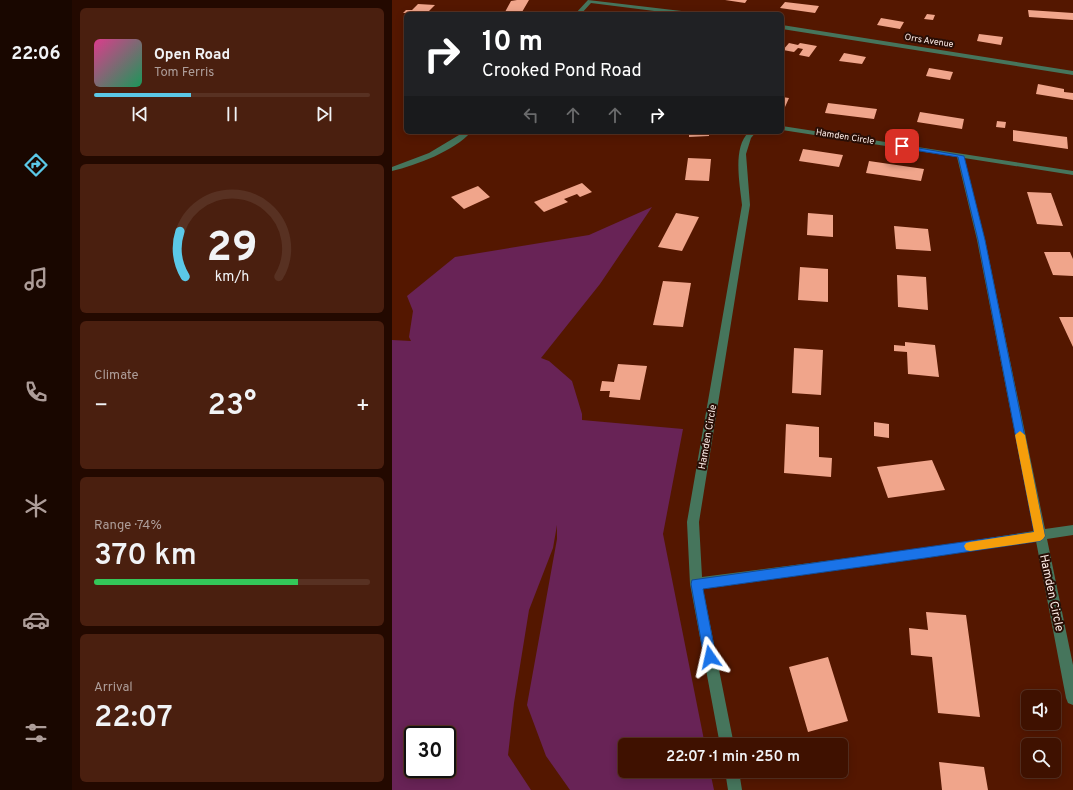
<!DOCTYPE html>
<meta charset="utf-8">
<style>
body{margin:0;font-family:Overpass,sans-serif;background:#4a1f0f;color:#f1f3f6;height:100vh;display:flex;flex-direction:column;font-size:15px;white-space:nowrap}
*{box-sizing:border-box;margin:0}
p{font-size:13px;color:#ad9d99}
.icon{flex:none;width:22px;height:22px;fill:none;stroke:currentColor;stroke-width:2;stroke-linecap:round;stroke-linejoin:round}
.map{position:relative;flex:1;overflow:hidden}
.sheet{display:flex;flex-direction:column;gap:8px;padding:8px;background:#230900;width:320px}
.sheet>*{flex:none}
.guide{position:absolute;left:12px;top:12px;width:380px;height:122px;border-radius:6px;box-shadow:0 2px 10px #0003,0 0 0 1px #583122;background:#202124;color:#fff;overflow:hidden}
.tools{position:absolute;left:629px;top:690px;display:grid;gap:8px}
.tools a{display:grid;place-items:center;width:40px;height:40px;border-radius:6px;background:#3f1100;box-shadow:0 2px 10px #0003,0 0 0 1px #583122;font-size:20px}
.speed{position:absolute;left:12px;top:726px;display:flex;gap:8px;font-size:20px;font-weight:700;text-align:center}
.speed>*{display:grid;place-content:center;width:52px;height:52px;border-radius:50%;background:#3f1100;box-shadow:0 2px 10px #0003,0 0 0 1px #583122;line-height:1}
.speed .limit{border:2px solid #111;border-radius:6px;background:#fff;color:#111}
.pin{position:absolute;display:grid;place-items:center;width:34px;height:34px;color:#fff;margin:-17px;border-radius:8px;box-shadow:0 2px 6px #0006}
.me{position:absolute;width:44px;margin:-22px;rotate:349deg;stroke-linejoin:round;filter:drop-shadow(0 0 3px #0008)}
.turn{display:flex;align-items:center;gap:14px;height:84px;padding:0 12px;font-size:18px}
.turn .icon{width:52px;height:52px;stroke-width:2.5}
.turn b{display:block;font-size:28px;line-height:34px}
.lanes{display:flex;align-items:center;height:38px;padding:0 12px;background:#0003;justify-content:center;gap:20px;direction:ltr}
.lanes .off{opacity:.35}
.big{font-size:30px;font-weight:600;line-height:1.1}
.sheet .card{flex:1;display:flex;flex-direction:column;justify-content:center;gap:6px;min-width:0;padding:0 14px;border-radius:6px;background:#4a1f0f}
.sheet .dial{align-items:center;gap:0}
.dial svg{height:104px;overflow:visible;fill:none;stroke:#583122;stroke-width:7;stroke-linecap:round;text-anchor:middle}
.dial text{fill:#f1f3f6;stroke:none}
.song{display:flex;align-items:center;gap:12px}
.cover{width:48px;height:48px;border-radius:6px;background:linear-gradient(135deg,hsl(330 70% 55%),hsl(150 70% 35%))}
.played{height:4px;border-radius:2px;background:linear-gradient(90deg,#5bc8e7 35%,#583122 35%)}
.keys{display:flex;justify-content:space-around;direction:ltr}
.heat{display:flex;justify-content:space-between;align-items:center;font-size:22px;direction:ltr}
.charge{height:6px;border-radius:3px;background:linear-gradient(90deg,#34c759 74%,#583122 0)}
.trip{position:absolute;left:226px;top:738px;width:230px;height:40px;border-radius:6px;background:#3f1100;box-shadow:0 2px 10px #0003,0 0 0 1px #583122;font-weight:600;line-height:40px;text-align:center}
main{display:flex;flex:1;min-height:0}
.dock{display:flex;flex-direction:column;width:72px;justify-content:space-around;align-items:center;background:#190700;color:#ad9d99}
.dock .icon{width:28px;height:28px}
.dock .selected{color:#5bc8e7}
.dock b{font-size:18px;color:#f1f3f6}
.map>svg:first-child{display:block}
</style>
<main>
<nav class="dock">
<b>22:06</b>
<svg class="icon selected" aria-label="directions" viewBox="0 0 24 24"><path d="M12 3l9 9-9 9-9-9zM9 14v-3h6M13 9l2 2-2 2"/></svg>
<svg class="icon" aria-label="music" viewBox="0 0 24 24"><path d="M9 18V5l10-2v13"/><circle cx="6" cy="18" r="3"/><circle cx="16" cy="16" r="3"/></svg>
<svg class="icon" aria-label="phone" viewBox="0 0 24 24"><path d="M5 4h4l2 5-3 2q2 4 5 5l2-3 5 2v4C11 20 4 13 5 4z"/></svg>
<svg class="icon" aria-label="climate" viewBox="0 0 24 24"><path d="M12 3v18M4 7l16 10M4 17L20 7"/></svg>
<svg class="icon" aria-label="car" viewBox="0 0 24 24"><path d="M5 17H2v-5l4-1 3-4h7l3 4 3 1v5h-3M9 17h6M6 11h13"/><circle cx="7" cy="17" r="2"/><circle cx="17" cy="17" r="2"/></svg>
<svg class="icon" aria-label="filters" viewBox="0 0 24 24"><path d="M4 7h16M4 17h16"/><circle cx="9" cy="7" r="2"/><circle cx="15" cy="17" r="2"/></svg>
</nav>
<section class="sheet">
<div class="card">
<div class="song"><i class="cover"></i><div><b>Open Road</b><p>Tom Ferris</p></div></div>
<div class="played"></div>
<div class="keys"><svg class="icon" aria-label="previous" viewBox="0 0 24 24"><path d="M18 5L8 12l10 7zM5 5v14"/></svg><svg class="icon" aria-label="pause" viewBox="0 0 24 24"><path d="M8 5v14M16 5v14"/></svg><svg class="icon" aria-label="next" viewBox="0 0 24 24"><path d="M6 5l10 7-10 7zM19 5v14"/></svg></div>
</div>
<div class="card dial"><svg viewBox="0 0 100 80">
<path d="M14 69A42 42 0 1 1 86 69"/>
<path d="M14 69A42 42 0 0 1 10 34" stroke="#5bc8e7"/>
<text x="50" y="56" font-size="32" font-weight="700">29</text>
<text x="50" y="72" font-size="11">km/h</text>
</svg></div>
<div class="card"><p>Climate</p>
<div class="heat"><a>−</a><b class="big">23°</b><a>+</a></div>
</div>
<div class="card"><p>Range · 74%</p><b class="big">370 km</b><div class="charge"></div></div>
<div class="card"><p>Arrival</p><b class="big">22:07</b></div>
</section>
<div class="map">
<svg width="681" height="790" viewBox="0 0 681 790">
<rect width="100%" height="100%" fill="#541700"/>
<path fill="#682356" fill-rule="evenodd" d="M260 207 208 284 149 358 157 361 180 381 190 414V420L291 429 271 534 313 745H233V771H318L322 790H178L154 756 135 705 165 539V525L161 548 137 610 122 703 116 755 139 790H0V340L19 341 17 337 21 311 15 296 63 257 197 235ZM21 735H55V769H21Z"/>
<path fill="#f0a58b" d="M125 0H137L130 12H113L119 1Z
M333 0H355L353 3Z
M393 2 427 6 423 13 388 8Z
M26 4 43 5 35 13H11L14 10H20Z
M636 10 681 13V20L637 17Z
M535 14 543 15 541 20 532 19Z
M489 18 512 22 508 29 485 25Z
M587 34 611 37 609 45 585 41Z
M397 43 406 45 408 43 425 46 417 57 407 55 411 49 406 48 402 52 391 50Z
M452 53 474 57 470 64 447 61Z
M537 68 561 72 558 80 534 76Z
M646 84 672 89V92L681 93V100L644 94Z
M390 97 397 98 393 107H390Z
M436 103 485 109 482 119 433 113Z
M528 112 572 119 570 129 525 122Z
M605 121 614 122 613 128 604 127Z
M621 130 675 137 676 149 621 141Z
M297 132H317V136L297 137Z
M411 149 451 155 447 167 407 161Z
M296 158 319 159 317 181 293 180Z
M477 161 532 169 529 181 474 173Z
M190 183 200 192 188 197 185 194 172 199 176 202 152 212 142 202Z
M86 186 98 197 72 209 59 197Z
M635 192 659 193 671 226 645 224Z
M284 213 307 217 290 251 266 247Z
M416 213 441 215V237L415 235Z
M502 226 536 229 539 251 504 249Z
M652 252H678L681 259V276L661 275Z
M408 267 436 269V302L406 300Z
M505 275 534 277 536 310 506 307Z
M271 281 299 283 291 327 261 325Z
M667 317H681V347Z
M513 342 543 345 547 377 516 374 515 352 502 351V345L513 346Z
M402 348 431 350 429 395 400 393Z
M226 364 255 366 248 400 217 397 218 391H208L210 381 222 382Z
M482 422 497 424V438L482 436Z
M394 424 427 427V457L440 458 439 477 392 473Z
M540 460 553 490 496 498 485 467Z
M534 612 574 615 588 717 546 713 540 657 519 655 517 628 536 630Z
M436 657 456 721 416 732 397 667Z
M547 762 592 767 596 790H550Z"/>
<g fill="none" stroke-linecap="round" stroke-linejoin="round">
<path fill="#46755c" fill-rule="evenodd" d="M196 0 298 12 301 14H286L199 3 189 14H183Z
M390 25 681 71V75L390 29Z
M390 126 681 171V175L572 158 593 240 653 529 681 525V535L655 539 681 665V705L676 703 674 698 644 541 533 558 311 589 342 745H328L298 584 295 522 350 205C348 185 340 147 357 132H364L359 138 354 154 358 205 307 522 310 577 533 548 642 531 585 240 565 157 390 130Z
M72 132H79C62 151 25 165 0 171V167L37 153Z
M333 771H347L350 790H336Z"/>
</g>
<path fill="#1a73e8" stroke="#114b97" d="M510 145 572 156 593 240 653 536 651 539 648 541 533 558 311 589 324 657 322 662 318 663 314 662 312 657 299 584 300 580 642 532 586 240 566 157 508 148 507 146Z"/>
<path fill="#f59e0b" d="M628 431 633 435 653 536 651 539 648 541 578 551 574 550 572 546 574 543 578 542 642 532 623 435Z"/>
<g text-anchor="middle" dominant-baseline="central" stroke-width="4" stroke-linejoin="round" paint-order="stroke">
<g font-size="9" fill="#feede8" stroke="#290e05">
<text transform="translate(537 41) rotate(9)">Orrs Avenue</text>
<text transform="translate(453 137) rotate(9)">Hamden Circle</text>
</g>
<g font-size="10" fill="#feede8" stroke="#290e05">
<text transform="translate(316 437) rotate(-80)">Hamden Circle</text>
</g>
<g font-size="12" fill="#feede8" stroke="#290e05">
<text transform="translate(659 593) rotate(78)">Hamden Circle</text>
</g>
</g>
</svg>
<div class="tools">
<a><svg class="icon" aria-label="sound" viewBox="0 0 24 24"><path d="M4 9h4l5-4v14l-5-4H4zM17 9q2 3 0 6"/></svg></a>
<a><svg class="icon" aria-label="search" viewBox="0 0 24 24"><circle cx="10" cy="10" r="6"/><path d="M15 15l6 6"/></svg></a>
</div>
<div class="speed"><div class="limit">30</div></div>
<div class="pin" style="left:510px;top:146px;background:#d93025"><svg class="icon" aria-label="arrive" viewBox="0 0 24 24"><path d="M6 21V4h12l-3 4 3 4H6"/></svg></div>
<svg class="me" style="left:318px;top:657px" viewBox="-20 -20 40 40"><path d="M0-17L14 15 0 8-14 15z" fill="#1a73e8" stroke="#fff" stroke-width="4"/></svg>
<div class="trip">22:07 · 1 min · 250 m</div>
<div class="guide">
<div class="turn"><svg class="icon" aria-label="right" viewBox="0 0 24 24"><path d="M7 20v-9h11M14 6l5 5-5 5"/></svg><div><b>10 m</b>Crooked Pond Road</div></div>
<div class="lanes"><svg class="icon off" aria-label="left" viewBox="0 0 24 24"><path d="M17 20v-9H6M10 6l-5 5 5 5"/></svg><svg class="icon off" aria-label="ahead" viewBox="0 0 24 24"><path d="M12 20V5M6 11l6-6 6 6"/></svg><svg class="icon off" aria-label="ahead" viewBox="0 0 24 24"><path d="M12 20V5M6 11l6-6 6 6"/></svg><svg class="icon" aria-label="right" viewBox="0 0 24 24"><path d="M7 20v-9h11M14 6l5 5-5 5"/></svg></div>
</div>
</div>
</main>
